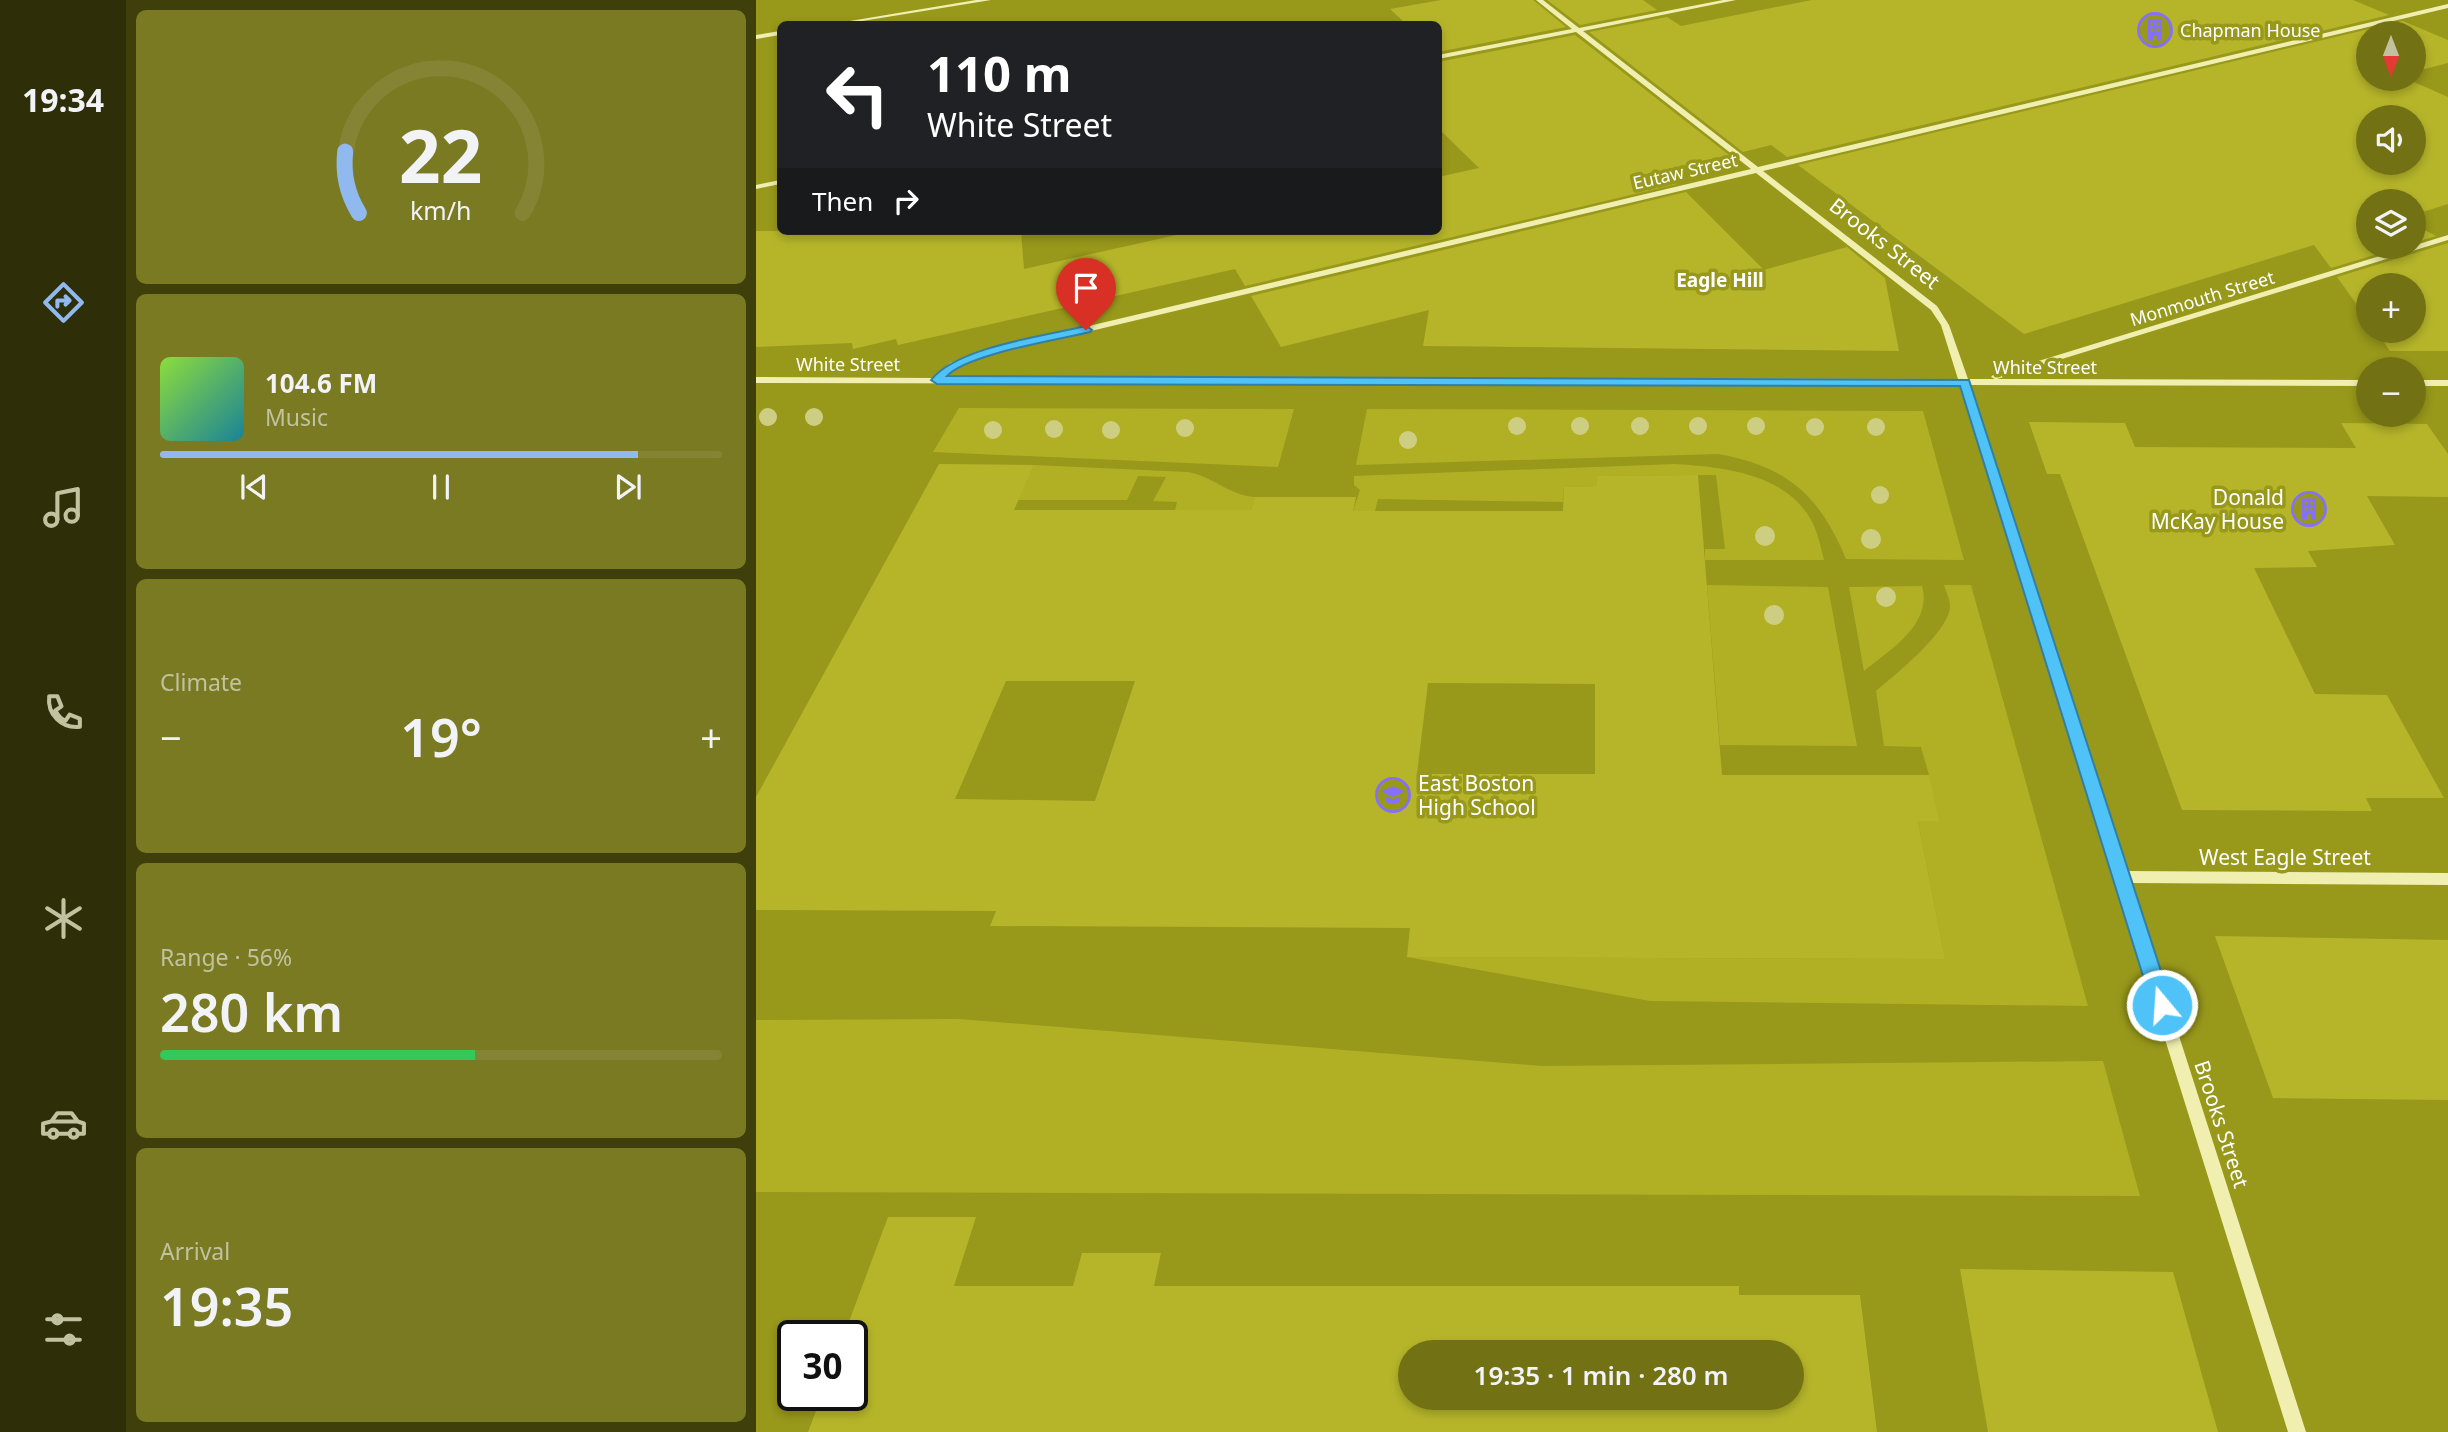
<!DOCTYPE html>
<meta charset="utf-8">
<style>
body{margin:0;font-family:"Noto Sans",sans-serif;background:#7a7a22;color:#f1f3f6;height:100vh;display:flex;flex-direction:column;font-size:26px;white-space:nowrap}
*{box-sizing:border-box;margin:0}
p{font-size:23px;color:#c1c2a0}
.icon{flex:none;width:38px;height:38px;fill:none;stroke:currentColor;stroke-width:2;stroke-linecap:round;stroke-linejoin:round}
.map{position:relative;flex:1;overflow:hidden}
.drawer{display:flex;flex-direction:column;gap:10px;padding:10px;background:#3f3f0b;width:630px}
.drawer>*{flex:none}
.banner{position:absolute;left:21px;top:21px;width:665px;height:214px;border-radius:10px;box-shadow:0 4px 10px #0003;background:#202124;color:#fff;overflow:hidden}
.needle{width:46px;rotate:180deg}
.controls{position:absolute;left:1600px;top:21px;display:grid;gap:14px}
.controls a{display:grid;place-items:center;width:70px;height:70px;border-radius:50%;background:#727214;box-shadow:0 4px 10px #0003;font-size:35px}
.speed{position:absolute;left:21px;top:1320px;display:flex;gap:14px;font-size:35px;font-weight:700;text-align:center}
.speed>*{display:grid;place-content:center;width:91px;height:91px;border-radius:50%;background:#727214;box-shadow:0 4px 10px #0003;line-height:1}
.speed .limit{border:4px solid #111;border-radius:10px;background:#fff;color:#111}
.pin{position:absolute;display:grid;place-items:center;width:60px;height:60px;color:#fff;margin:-72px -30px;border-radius:50% 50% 50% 0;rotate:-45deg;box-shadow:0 0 7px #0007}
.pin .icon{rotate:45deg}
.me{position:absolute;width:77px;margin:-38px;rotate:342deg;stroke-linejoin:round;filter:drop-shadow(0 0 5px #0008)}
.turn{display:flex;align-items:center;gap:24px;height:147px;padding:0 35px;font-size:32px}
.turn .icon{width:91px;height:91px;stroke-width:2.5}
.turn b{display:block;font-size:49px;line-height:60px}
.then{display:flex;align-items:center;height:66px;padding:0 35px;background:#0003;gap:14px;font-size:26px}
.big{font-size:52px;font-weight:600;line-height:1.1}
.drawer .widget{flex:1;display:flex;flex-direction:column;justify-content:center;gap:10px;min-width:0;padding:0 24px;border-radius:10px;background:#7a7a22}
.drawer .dial{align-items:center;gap:0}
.dial svg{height:182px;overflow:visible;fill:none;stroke:#848434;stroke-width:7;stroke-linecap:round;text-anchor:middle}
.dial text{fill:#f1f3f6;stroke:none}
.song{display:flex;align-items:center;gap:21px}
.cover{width:84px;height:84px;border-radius:10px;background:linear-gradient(135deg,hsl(90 70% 55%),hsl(190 70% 35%))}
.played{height:7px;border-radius:4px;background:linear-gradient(90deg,#90b9f0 85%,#848434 85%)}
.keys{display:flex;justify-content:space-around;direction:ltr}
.heat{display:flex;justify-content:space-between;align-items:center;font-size:38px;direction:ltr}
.charge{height:10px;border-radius:5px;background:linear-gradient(90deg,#34c759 56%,#848434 0)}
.trip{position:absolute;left:642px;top:1340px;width:406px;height:70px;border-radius:35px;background:#727214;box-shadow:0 4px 10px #0003;font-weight:600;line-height:70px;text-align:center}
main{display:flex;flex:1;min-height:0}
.tab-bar{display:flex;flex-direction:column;width:126px;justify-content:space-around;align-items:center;background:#2e2e08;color:#c1c2a0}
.tab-bar .icon{width:49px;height:49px}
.tab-bar .current{color:#90b9f0}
.tab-bar b{font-size:32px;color:#f1f3f6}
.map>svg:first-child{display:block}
</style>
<main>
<nav class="tab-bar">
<b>19:34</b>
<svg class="icon current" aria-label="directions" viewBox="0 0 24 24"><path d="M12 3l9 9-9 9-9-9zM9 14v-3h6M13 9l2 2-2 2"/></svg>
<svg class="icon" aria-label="music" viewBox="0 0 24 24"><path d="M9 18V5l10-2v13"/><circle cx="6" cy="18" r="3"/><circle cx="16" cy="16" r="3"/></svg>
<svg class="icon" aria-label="phone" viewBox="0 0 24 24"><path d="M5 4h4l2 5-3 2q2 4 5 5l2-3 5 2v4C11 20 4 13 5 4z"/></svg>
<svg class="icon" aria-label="climate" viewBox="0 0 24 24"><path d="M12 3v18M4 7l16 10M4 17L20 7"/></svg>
<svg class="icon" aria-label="car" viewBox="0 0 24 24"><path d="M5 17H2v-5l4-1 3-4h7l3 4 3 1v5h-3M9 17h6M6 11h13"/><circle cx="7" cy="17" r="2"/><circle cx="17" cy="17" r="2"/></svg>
<svg class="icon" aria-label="filters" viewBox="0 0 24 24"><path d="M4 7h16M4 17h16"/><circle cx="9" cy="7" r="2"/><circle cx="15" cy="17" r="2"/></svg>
</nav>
<section class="drawer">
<div class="widget dial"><svg viewBox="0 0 100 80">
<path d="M14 69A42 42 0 1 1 86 69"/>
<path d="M14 69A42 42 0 0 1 8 42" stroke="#90b9f0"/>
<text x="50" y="56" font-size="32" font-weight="700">22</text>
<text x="50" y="72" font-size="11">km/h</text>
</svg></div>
<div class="widget">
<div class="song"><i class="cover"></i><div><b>104.6 FM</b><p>Music</p></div></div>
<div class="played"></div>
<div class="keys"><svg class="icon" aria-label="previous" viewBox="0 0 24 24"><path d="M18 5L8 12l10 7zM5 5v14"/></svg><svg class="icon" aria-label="pause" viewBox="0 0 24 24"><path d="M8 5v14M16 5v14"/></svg><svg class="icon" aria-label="next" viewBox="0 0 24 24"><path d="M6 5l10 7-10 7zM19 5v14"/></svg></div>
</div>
<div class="widget"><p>Climate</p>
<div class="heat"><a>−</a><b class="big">19°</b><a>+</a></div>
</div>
<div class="widget"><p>Range · 56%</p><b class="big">280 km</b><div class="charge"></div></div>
<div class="widget"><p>Arrival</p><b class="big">19:35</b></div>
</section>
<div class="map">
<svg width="1692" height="1432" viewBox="0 0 1692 1432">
<rect width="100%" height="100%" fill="#98981b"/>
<path fill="#b1b024" d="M203 408 538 409 522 467 177 452Z
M611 409 1167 411 1208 560 1090 559C1064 496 1031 466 962 454L600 465Z
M919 464C969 467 1036 474 1059 528 1063 538 1065 549 1068 560H949V549H969L960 475 842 476 841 486 808 487 807 502 622 499 619 511H597L604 490 598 485V476Z
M278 465 431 472C455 475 474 496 499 497L495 510H419L421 502 397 501 410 477 382 476 371 500H262Z
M951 585 1072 587 1101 746 964 745Z
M1188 585H1215L1332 1006 894 1001 651 957 1189 959 1162 821 1173 775 1165 747 1128 746 1120 691C1139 675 1194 631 1194 606 1194 600 1190 591 1188 585Z
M1166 586C1177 624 1134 650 1108 671L1093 587Z
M203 1019 786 1066 1347 1061 1384 1196 0 1192V1020Z"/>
<path fill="#b6b52a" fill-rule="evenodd" d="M685 0H777L810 27 682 52V24H650L634 9Z
M791 0H887L901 10 824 25Z
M1056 0H1597L1633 15 1031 157 1015 145 987 152 833 32 911 17 925 26Z
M1647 21 1692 40V63L1657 72V33H1612V79H1651L1692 97V204L1657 215V201H1612V247H1645L1575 268 1558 245 1268 334 1042 165ZM1612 117H1657V163H1612Z
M819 35 973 155 908 170 921 184 489 286 479 269 142 345 140 339 97 349 96 343 0 347V231H265L268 269 438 231H682V177L723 168 682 128V62Z
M930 192 1008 270 1091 247 1129 278 1143 351 667 346 673 310 525 347 495 296Z
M1657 224 1680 236 1657 243Z
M1692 243V351H1634L1620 331H1657V285H1612V320L1581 277Z
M1273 422 1369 423 1379 447 1600 448 1585 423 1671 424 1692 454V497L1611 496 1639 545 1552 551 1561 567 1498 568 1559 694 1631 695 1688 798H1610L1616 811 1426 810 1304 474H1291Z
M183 464 278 465 258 510H495L499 497H600L597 511H807L808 487 841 486V476L942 475 966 775H1173L1183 821H1162L1189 959 651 957 654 928 234 926 240 911 0 910V797ZM250 681H379L339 801 199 799ZM672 683 839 684V774H661Z
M1459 936 1692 940V1100L1517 1098Z
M132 1217H220L198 1286H317L326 1253H405L398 1286H983V1295H1104L1121 1432H52L66 1395H96V1335H88ZM654 1353H1036V1398H654Z
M1204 1269 1417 1272 1462 1432H1232Z"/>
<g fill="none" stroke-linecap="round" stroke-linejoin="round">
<path fill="#f0efb0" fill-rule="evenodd" d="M220 0H235L88 24H76Z
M780 0H787L823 28 967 0H980L827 31 1002 167 1692 4V8L1007 171 1181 306 1193 325 1212 379H1239L1235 377 1237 375 1692 235V240L1241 379 1612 380V386L1214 385 1370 871 1692 873V885L1374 883 1550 1432H1532L1204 385 0 383V377L178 378 194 363 219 353 995 169 820 32 682 59V55L816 29ZM1000 173 1175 310 1185 325 1202 379 189 378 200 367 225 357Z
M24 31V35L0 39V35Z
M24 180V184L0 189V185Z
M1657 380H1692V386H1657Z"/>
</g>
<g fill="#cece82">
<circle cx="12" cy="417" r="9"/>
<circle cx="58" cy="417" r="9"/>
<circle cx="761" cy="426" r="9"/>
<circle cx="824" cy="426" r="9"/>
<circle cx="884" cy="426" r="9"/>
<circle cx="942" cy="426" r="9"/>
<circle cx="1000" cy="426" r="9"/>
<circle cx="1059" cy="427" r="9"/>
<circle cx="1120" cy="427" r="9"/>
<circle cx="429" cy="428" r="9"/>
<circle cx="298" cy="429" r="9"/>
<circle cx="237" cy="430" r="9"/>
<circle cx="355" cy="430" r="9"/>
<circle cx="652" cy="440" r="9"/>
<circle cx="1124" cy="495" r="9"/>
<circle cx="1009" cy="536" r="10"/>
<circle cx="1115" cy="539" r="10"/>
<circle cx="1130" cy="597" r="10"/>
<circle cx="1018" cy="615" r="10"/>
</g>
<path fill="#4fc3f7" stroke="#337fa1" stroke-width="2" d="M330 326 336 330 334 332C302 340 211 354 191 376L1213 380 1416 1005 1413 1011 1406 1013 1399 1011 1396 1005 1204 386 181 384 175 380C201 347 288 336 330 326Z"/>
<defs>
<g id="building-ring" transform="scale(1.75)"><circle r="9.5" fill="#98981b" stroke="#856fff" stroke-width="1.5"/><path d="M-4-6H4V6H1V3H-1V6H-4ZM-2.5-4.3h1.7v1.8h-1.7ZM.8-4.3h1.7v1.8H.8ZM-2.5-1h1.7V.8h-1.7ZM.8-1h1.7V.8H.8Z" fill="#856fff"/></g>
<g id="school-ring" transform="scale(1.75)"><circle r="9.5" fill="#98981b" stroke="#856fff" stroke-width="1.5"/><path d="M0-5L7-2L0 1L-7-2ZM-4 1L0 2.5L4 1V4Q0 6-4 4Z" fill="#856fff"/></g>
</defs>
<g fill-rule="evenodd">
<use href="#building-ring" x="1399" y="30"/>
<use href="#building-ring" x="1553" y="509"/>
<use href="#school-ring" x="637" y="795"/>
</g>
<g text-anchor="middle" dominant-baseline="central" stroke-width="7" stroke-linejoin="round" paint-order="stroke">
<g font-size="18" fill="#fff" stroke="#98981b" text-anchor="start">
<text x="1424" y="30">Chapman House</text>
</g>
<g font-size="18" fill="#fff" stroke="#98981b">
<text transform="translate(929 171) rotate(-13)">Eutaw Street</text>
<text transform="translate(1446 298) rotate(-17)">Monmouth Street</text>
<text x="92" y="364">White Street</text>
<text x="1289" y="367">White Street</text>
</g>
<g font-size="19" font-weight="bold" fill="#fff" stroke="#98981b">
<text x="964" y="280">Eagle Hill</text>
</g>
<g font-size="21" fill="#fff" stroke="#98981b">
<text transform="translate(1129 243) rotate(38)">Brooks Street</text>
<text x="1529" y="857">West Eagle Street</text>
<text transform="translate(1466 1124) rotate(72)">Brooks Street</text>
</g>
<g font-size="21" fill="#fff" stroke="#98981b" text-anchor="end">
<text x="1528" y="497">Donald<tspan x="1528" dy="24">McKay House</tspan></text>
<text x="662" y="783" text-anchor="start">East Boston<tspan x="662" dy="24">High School</tspan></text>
</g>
</g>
</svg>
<div class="controls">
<a><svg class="needle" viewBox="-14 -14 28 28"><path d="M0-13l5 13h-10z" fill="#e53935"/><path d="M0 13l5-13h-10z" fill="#c1c2a0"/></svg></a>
<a><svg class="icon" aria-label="sound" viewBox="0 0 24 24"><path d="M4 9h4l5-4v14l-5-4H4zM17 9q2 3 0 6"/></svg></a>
<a><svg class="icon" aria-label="layers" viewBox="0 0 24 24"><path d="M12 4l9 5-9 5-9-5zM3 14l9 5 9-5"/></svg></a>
<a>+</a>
<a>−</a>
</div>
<div class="speed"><div class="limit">30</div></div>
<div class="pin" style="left:330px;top:330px;background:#d93025"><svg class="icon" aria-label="arrive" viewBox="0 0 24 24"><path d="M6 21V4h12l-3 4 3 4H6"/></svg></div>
<svg class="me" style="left:1406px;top:1005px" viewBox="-20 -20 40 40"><circle r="17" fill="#4fc3f7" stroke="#fff" stroke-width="3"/><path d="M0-11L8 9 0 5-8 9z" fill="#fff"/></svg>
<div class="trip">19:35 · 1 min · 280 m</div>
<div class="banner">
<div class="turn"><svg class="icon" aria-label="left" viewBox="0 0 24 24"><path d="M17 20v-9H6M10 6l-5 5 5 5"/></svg><div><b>110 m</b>White Street</div></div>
<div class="then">Then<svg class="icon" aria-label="right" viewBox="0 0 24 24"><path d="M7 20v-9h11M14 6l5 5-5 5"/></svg></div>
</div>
</div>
</main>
